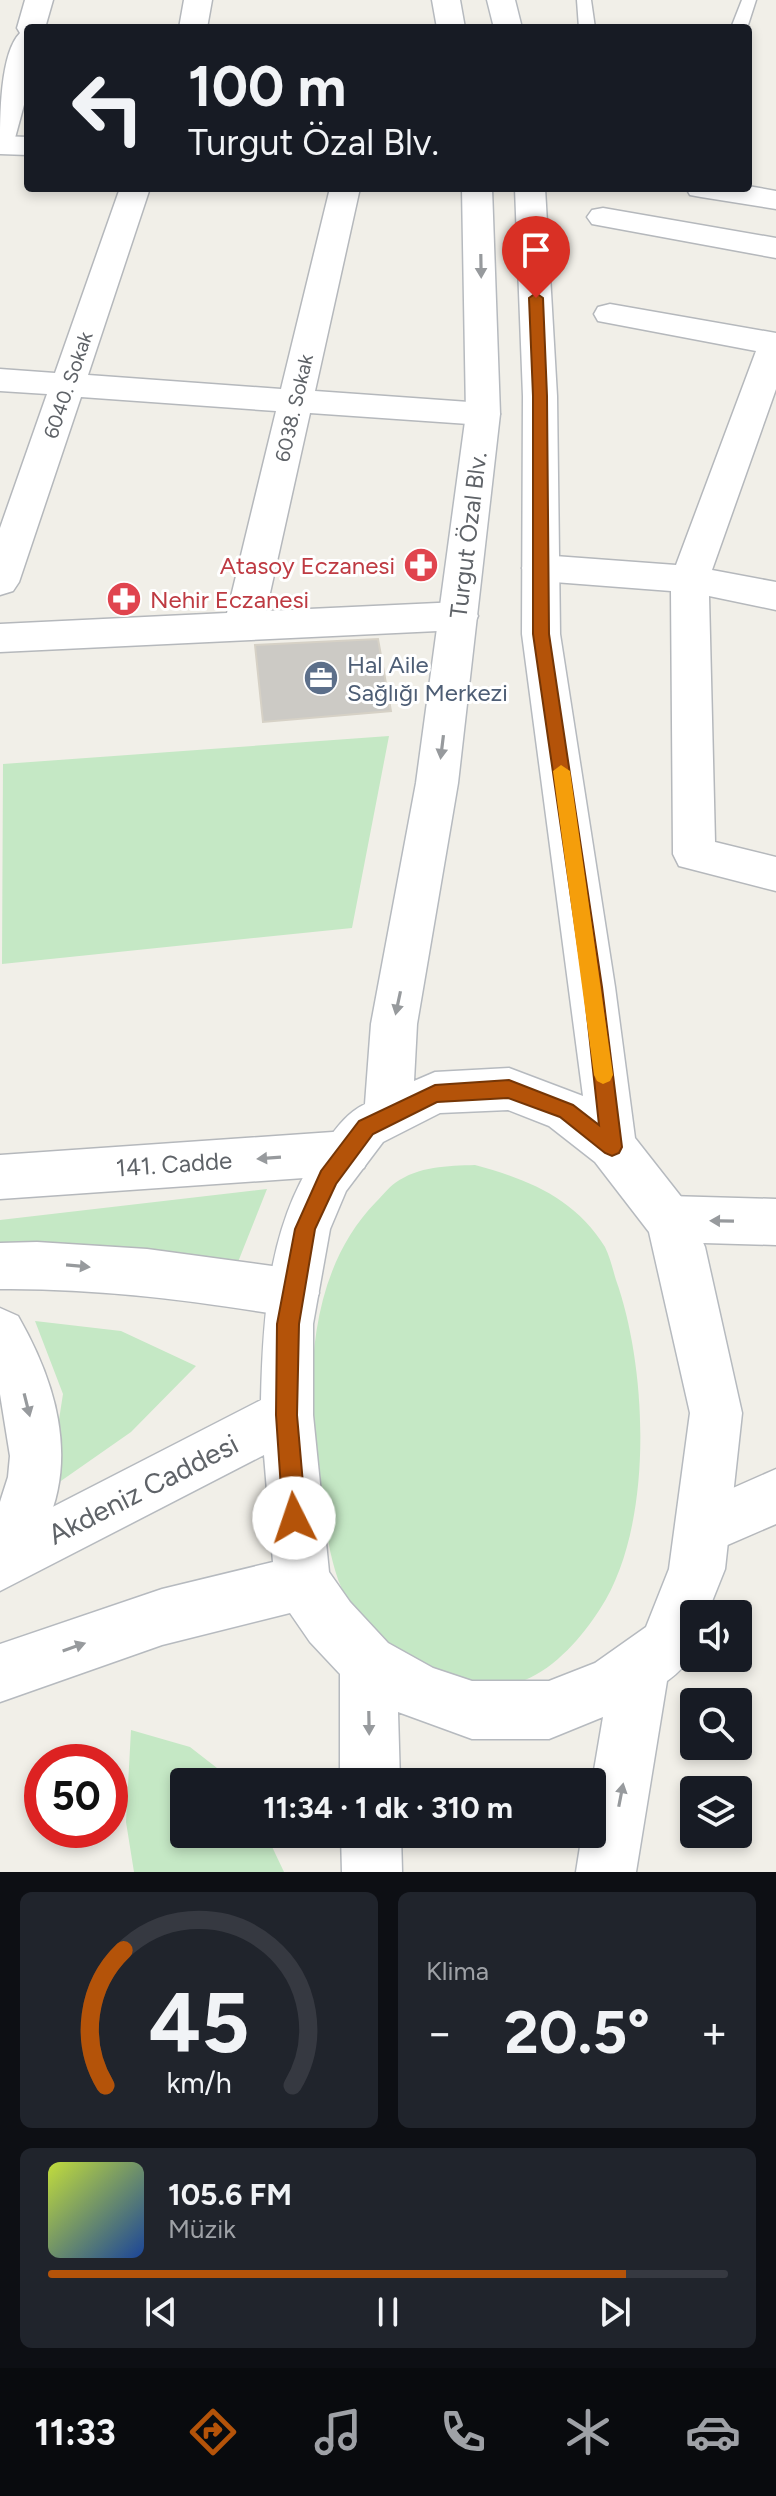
<!DOCTYPE html>
<html lang="tr">
<meta charset="utf-8">
<style>
body{margin:0;font-family:Figtree,sans-serif;background:#20242c;color:#f1f3f6;height:100vh;display:flex;flex-direction:column;font-size:30px;white-space:nowrap}
*{box-sizing:border-box;margin:0}
p{font-size:26px;color:#9ea1a6}
.icon{flex:none;width:44px;height:44px;fill:none;stroke:currentColor;stroke-width:2;stroke-linecap:round;stroke-linejoin:round}
.map{position:relative;height:1872px;overflow:hidden}
.panel{display:flex;flex-direction:column;gap:20px;padding:20px;background:#0d0f14;flex:1}
.panel>*{flex:none}
.top-card{position:absolute;left:24px;top:24px;width:728px;height:168px;border-radius:8px;box-shadow:0 4px 12px #0003;background:#171b24;color:#f1f3f6;overflow:hidden}
.buttons{position:absolute;left:680px;top:1600px;display:grid;gap:16px}
.buttons a{display:grid;place-items:center;width:72px;height:72px;border-radius:8px;background:#171b24;box-shadow:0 4px 12px #0003;font-size:40px}
.speed{position:absolute;left:24px;top:1744px;display:flex;gap:16px;font-size:40px;font-weight:700;text-align:center}
.speed>*{display:grid;place-content:center;width:104px;height:104px;border-radius:50%;background:#171b24;box-shadow:0 4px 12px #0003;line-height:1}
.speed .limit{border:12px solid #d22;background:#fff;color:#111}
.pin{position:absolute;display:grid;place-items:center;width:68px;height:68px;color:#fff;margin:-82px -34px;border-radius:50% 50% 50% 0;rotate:-45deg;box-shadow:0 0 8px #0007}
.pin .icon{rotate:45deg}
.me{position:absolute;width:88px;margin:-44px;rotate:356deg;stroke-linejoin:round;filter:drop-shadow(0 0 6px #0008)}
.turn{display:flex;align-items:center;gap:28px;height:168px;padding:0 32px;font-size:36px}
.turn .icon{width:104px;height:104px;stroke-width:2.5}
.turn b{display:block;font-size:56px;line-height:68px}
.big{font-size:60px;font-weight:700;line-height:1.1}
.panel .widget{flex:1;display:flex;flex-direction:column;justify-content:center;gap:12px;min-width:0;padding:0 28px;border-radius:12px;background:#20242c}
.panel .dial{align-items:center;gap:0}
.dial svg{height:208px;overflow:visible;fill:none;stroke:#363941;stroke-width:7;stroke-linecap:round;text-anchor:middle}
.dial text{fill:#f1f3f6;stroke:none}
.song{display:flex;align-items:center;gap:24px}
.cover{width:96px;height:96px;border-radius:12px;background:linear-gradient(135deg,hsl(70 70% 55%),hsl(220 70% 35%))}
.played{height:8px;border-radius:4px;background:linear-gradient(90deg,#b45309 85%,#363941 85%)}
.keys{display:flex;justify-content:space-around;direction:ltr}
.heat{display:flex;justify-content:space-between;align-items:center;font-size:44px;direction:ltr}
.panel .tiles{flex:1;display:grid;gap:20px;grid-template-columns:1fr 1fr}
.widget:last-child{grid-column:span 2}
.trip{position:absolute;left:170px;top:1768px;width:436px;height:80px;border-radius:8px;background:#171b24;box-shadow:0 4px 12px #0003;font-weight:700;line-height:80px;text-align:center}
.tabs{display:flex;height:128px;justify-content:space-around;align-items:center;background:#090b0e;color:#9ea1a6}
.tabs .icon{width:56px;height:56px}
.tabs .active{color:#b45309}
.tabs b{font-size:36px;color:#f1f3f6}
.map>svg:first-child{display:block}
</style>
<div class="map">
<svg width="776" height="1872" viewBox="0 0 776 1872">
<rect width="100%" height="100%" fill="#f1efe8"/>
<path fill="#c5e8c5" d="M389 736 352 928 2 964 3 764Z
M475 1165C527 1179 575 1198 605 1247 610 1257 613 1270 616 1280 648 1370 654 1527 600 1609 583 1636 555 1668 525 1680 459 1706 377 1655 346 1597 332 1572 328 1539 323 1511 306 1410 299 1281 376 1202 382 1196 388 1188 395 1183 419 1166 447 1166 475 1165Z
M267 1189 236 1267 0 1264V1220Z
M35 1321 121 1331 196 1366 131 1432 48 1490 63 1394Z
M131 1730 190 1747 235 1782H184V1834H266L284 1872H134L126 1822Z"/>
<path fill="#cccac5" stroke="#d6d1c6" stroke-width="2" d="M378 639 391 711 263 722 255 645Z"/>
<g fill="none" stroke-linecap="round" stroke-linejoin="round">
<g stroke="#b5b8bc" stroke-width="3">
<path id="service" d="M577 0H591L595 28H579Z
M742 0H756L747 28H731Z"/>
</g>
<g stroke="#b5b8bc" stroke-width="3">
<path id="minor" d="M25 0H53L45 28H28V90L15 138 11 144 0 147C0 117 0 53 20 33L17 28Z
M184 0H212L207 28H179Z
M748 186 776 191V209L701 197 690 195 686 188Z
M120 188H150L88 375 281 389 330 188H360L315 391 483 403 495 406 500 414 495 422 483 425 310 413 266 611 459 602 473 606 478 616 473 626 459 630 0 652V624L227 613 276 411 81 397 19 582 13 591 0 595V528L47 394 0 391V369L55 373Z
M603 208 776 238V258L592 224 587 217 592 210Z
M610 304 776 333V389L712 570 776 582V610L709 596 715 842 776 857V891L679 866 673 854 671 591 541 581 528 577 522 568 528 559 541 555 676 565 756 351 598 321 594 314 598 307Z"/>
</g>
<g stroke="#b5b8bc" stroke-width="3">
<path id="tertiary" d="M0 136 28 137V155L0 154Z
M347 1131 364 1138 371 1153 364 1168 347 1175 0 1199V1155Z
M669 1196 776 1199V1245L669 1242 652 1235 644 1219 652 1203Z
M37 1242 147 1249 294 1269 312 1276 319 1293 312 1310 294 1317C196 1301 99 1288 0 1289V1243Z
M0 1308 18 1316C57 1384 80 1463 41 1536 30 1557 21 1570 0 1578V1502L8 1477 10 1456 0 1394Z
M776 1469V1524L702 1556 683 1548 675 1529 683 1510Z"/>
</g>
<g stroke="#b6babf" stroke-width="3">
<path id="secondary" d="M432 0H460L465 28H437Z
M487 0H515L522 28H494Z
M462 188H492L500 414 458 783 417 1024 414 1081 435 1072 509 1068 583 1096 522 634 523 396 515 188H545L557 396 560 634 615 987 635 1138 686 1203 705 1247 742 1413 725 1569 707 1614H694C694 1648 696 1660 667 1681L636 1872H576L582 1834H592V1782L603 1717 549 1739H472L398 1712 400 1782H340V1674L310 1642 290 1613 162 1645 0 1702V1644L162 1589 273 1562 264 1455 0 1591V1534L261 1400C263 1311 269 1215 326 1142 338 1126 347 1113 365 1104L371 1024 416 783 466 414ZM508 1110 549 1126 595 1162 649 1232 690 1413 669 1569 646 1627 595 1663 549 1681H472L433 1668 388 1643 350 1602 329 1572 313 1415V1324L330 1229 346 1191 383 1142 440 1113Z
M341 1834H401L402 1872H342Z"/>
</g>
<use href="#service" fill="#fff" fill-rule="evenodd"/>
<use href="#minor" fill="#fff" fill-rule="evenodd"/>
<use href="#tertiary" fill="#fff" fill-rule="evenodd"/>
<use href="#secondary" fill="#fff" fill-rule="evenodd"/>
</g>
<defs><path id="oneway-solid" d="M-6-.8H1V-3.2L6.5 0L1 3.2V.8H-6Z" transform="scale(2)"/></defs>
<g fill="#979a9d">
<use href="#oneway-solid" transform="translate(481 266) rotate(89)"/>
<use href="#oneway-solid" transform="translate(442 747) rotate(97)"/>
<use href="#oneway-solid" transform="translate(398 1003) rotate(102)"/>
<use href="#oneway-solid" transform="translate(269 1158) rotate(176)"/>
<use href="#oneway-solid" transform="translate(722 1221) rotate(-179)"/>
<use href="#oneway-solid" transform="translate(78 1266) rotate(5)"/>
<use href="#oneway-solid" transform="translate(27 1405) rotate(76)"/>
<use href="#oneway-solid" transform="translate(74 1647) rotate(-19)"/>
<use href="#oneway-solid" transform="translate(369 1723) rotate(89)"/>
<use href="#oneway-solid" transform="translate(621 1795) rotate(-79)"/>
</g>
<path fill="#b45309" stroke="#753606" stroke-width="2" d="M536 293 543 298 547 396 549 634 602 987 622 1147 619 1153 612 1156 605 1153 560 1117 508 1098 437 1102 373 1134 336 1184 315 1229 299 1324 297 1415 306 1518 302 1526 294 1529 286 1526 283 1518 276 1415 277 1324 295 1229 321 1171 359 1121 435 1085 509 1080 573 1105 599 1125 584 987 533 634V396L529 298Z"/>
<path fill="#f59e0b" d="M561 765 570 771 613 1075 610 1081 603 1084 597 1081 594 1075 553 771Z"/>
<defs>
<g id="pharmacy-disc" transform="scale(1.8)"><circle r="9.5" fill="#e0444e" stroke="#fff"/><path d="M-2-6h4v4h4v4h-4v4h-4v-4h-4v-4h4Z" fill="#fff"/></g>
<g id="office-disc" transform="scale(1.8)"><circle r="9.5" fill="#5c6f8a" stroke="#fff"/><path d="M-6-3h4V-5.5h4V-3h4V5H-6ZM-1-4.5V-3h2v-1.5ZM-6 0V1H6V0Z" fill="#fff"/></g>
</defs>
<g fill-rule="evenodd">
<use href="#pharmacy-disc" x="421" y="565"/>
<use href="#pharmacy-disc" x="124" y="599"/>
<use href="#office-disc" x="321" y="678"/>
</g>
<g text-anchor="middle" dominant-baseline="central" stroke-width="6" stroke-linejoin="round" paint-order="stroke">
<g font-size="20" fill="#5f6368" stroke="#fff">
<text transform="translate(68 385) rotate(-71)">6040. Sokak</text>
<text transform="translate(294 408) rotate(-77)">6038. Sokak</text>
</g>
<g font-size="24" fill="#5f6368" stroke="#fff">
<text transform="translate(468 535) rotate(-83)">Turgut Özal Blv.</text>
<text transform="translate(174 1164) rotate(-4)">141. Cadde</text>
</g>
<g font-size="24" fill="#be3a42" stroke="#fff" text-anchor="end">
<text x="395" y="565">Atasoy Eczanesi</text>
<text x="150" y="599" text-anchor="start">Nehir Eczanesi</text>
</g>
<g font-size="24" fill="#4e5e75" stroke="#fff" text-anchor="start">
<text x="347" y="664">Hal Aile<tspan x="347" dy="28">Sağlığı Merkezi</tspan></text>
</g>
<g font-size="28" fill="#5f6368" stroke="#fff">
<text transform="translate(143 1489) rotate(-27)">Akdeniz Caddesi</text>
</g>
</g>
</svg>
<div class="buttons">
<a><svg class="icon" aria-label="sound" viewBox="0 0 24 24"><path d="M4 9h4l5-4v14l-5-4H4zM17 9q2 3 0 6"/></svg></a>
<a><svg class="icon" aria-label="search" viewBox="0 0 24 24"><circle cx="10" cy="10" r="6"/><path d="M15 15l6 6"/></svg></a>
<a><svg class="icon" aria-label="layers" viewBox="0 0 24 24"><path d="M12 4l9 5-9 5-9-5zM3 14l9 5 9-5"/></svg></a>
</div>
<div class="speed"><div class="limit">50</div></div>
<div class="pin" style="left:536px;top:298px;background:#d93025"><svg class="icon" aria-label="arrive" viewBox="0 0 24 24"><path d="M6 21V4h12l-3 4 3 4H6"/></svg></div>
<svg class="me" style="left:294px;top:1518px" viewBox="-20 -20 40 40"><circle r="19" fill="#fff"/><path d="M0-13L10 11 0 6-10 11z" fill="#b45309"/></svg>
<div class="trip">11:34 · 1 dk · 310 m</div>
<div class="top-card">
<div class="turn"><svg class="icon" aria-label="left" viewBox="0 0 24 24"><path d="M17 20v-9H6M10 6l-5 5 5 5"/></svg><div><b>100 m</b>Turgut Özal Blv.</div></div>
</div>
</div>
<section class="panel">
<div class="tiles">
<div class="widget dial"><svg viewBox="0 0 100 80">
<path d="M14 69A42 42 0 1 1 86 69"/>
<path d="M14 69A42 42 0 0 1 21 17" stroke="#b45309"/>
<text x="50" y="56" font-size="32" font-weight="700">45</text>
<text x="50" y="72" font-size="11">km/h</text>
</svg></div>
<div class="widget"><p>Klima</p>
<div class="heat"><a>−</a><b class="big">20.5°</b><a>+</a></div>
</div>
<div class="widget">
<div class="song"><i class="cover"></i><div><b>105.6 FM</b><p>Müzik</p></div></div>
<div class="played"></div>
<div class="keys"><svg class="icon" aria-label="previous" viewBox="0 0 24 24"><path d="M18 5L8 12l10 7zM5 5v14"/></svg><svg class="icon" aria-label="pause" viewBox="0 0 24 24"><path d="M8 5v14M16 5v14"/></svg><svg class="icon" aria-label="next" viewBox="0 0 24 24"><path d="M6 5l10 7-10 7zM19 5v14"/></svg></div>
</div>
</div>
</section>
<nav class="tabs">
<b>11:33</b>
<svg class="icon active" aria-label="directions" viewBox="0 0 24 24"><path d="M12 3l9 9-9 9-9-9zM9 14v-3h6M13 9l2 2-2 2"/></svg>
<svg class="icon" aria-label="music" viewBox="0 0 24 24"><path d="M9 18V5l10-2v13"/><circle cx="6" cy="18" r="3"/><circle cx="16" cy="16" r="3"/></svg>
<svg class="icon" aria-label="phone" viewBox="0 0 24 24"><path d="M5 4h4l2 5-3 2q2 4 5 5l2-3 5 2v4C11 20 4 13 5 4z"/></svg>
<svg class="icon" aria-label="climate" viewBox="0 0 24 24"><path d="M12 3v18M4 7l16 10M4 17L20 7"/></svg>
<svg class="icon" aria-label="car" viewBox="0 0 24 24"><path d="M5 17H2v-5l4-1 3-4h7l3 4 3 1v5h-3M9 17h6M6 11h13"/><circle cx="7" cy="17" r="2"/><circle cx="17" cy="17" r="2"/></svg>
</nav>
